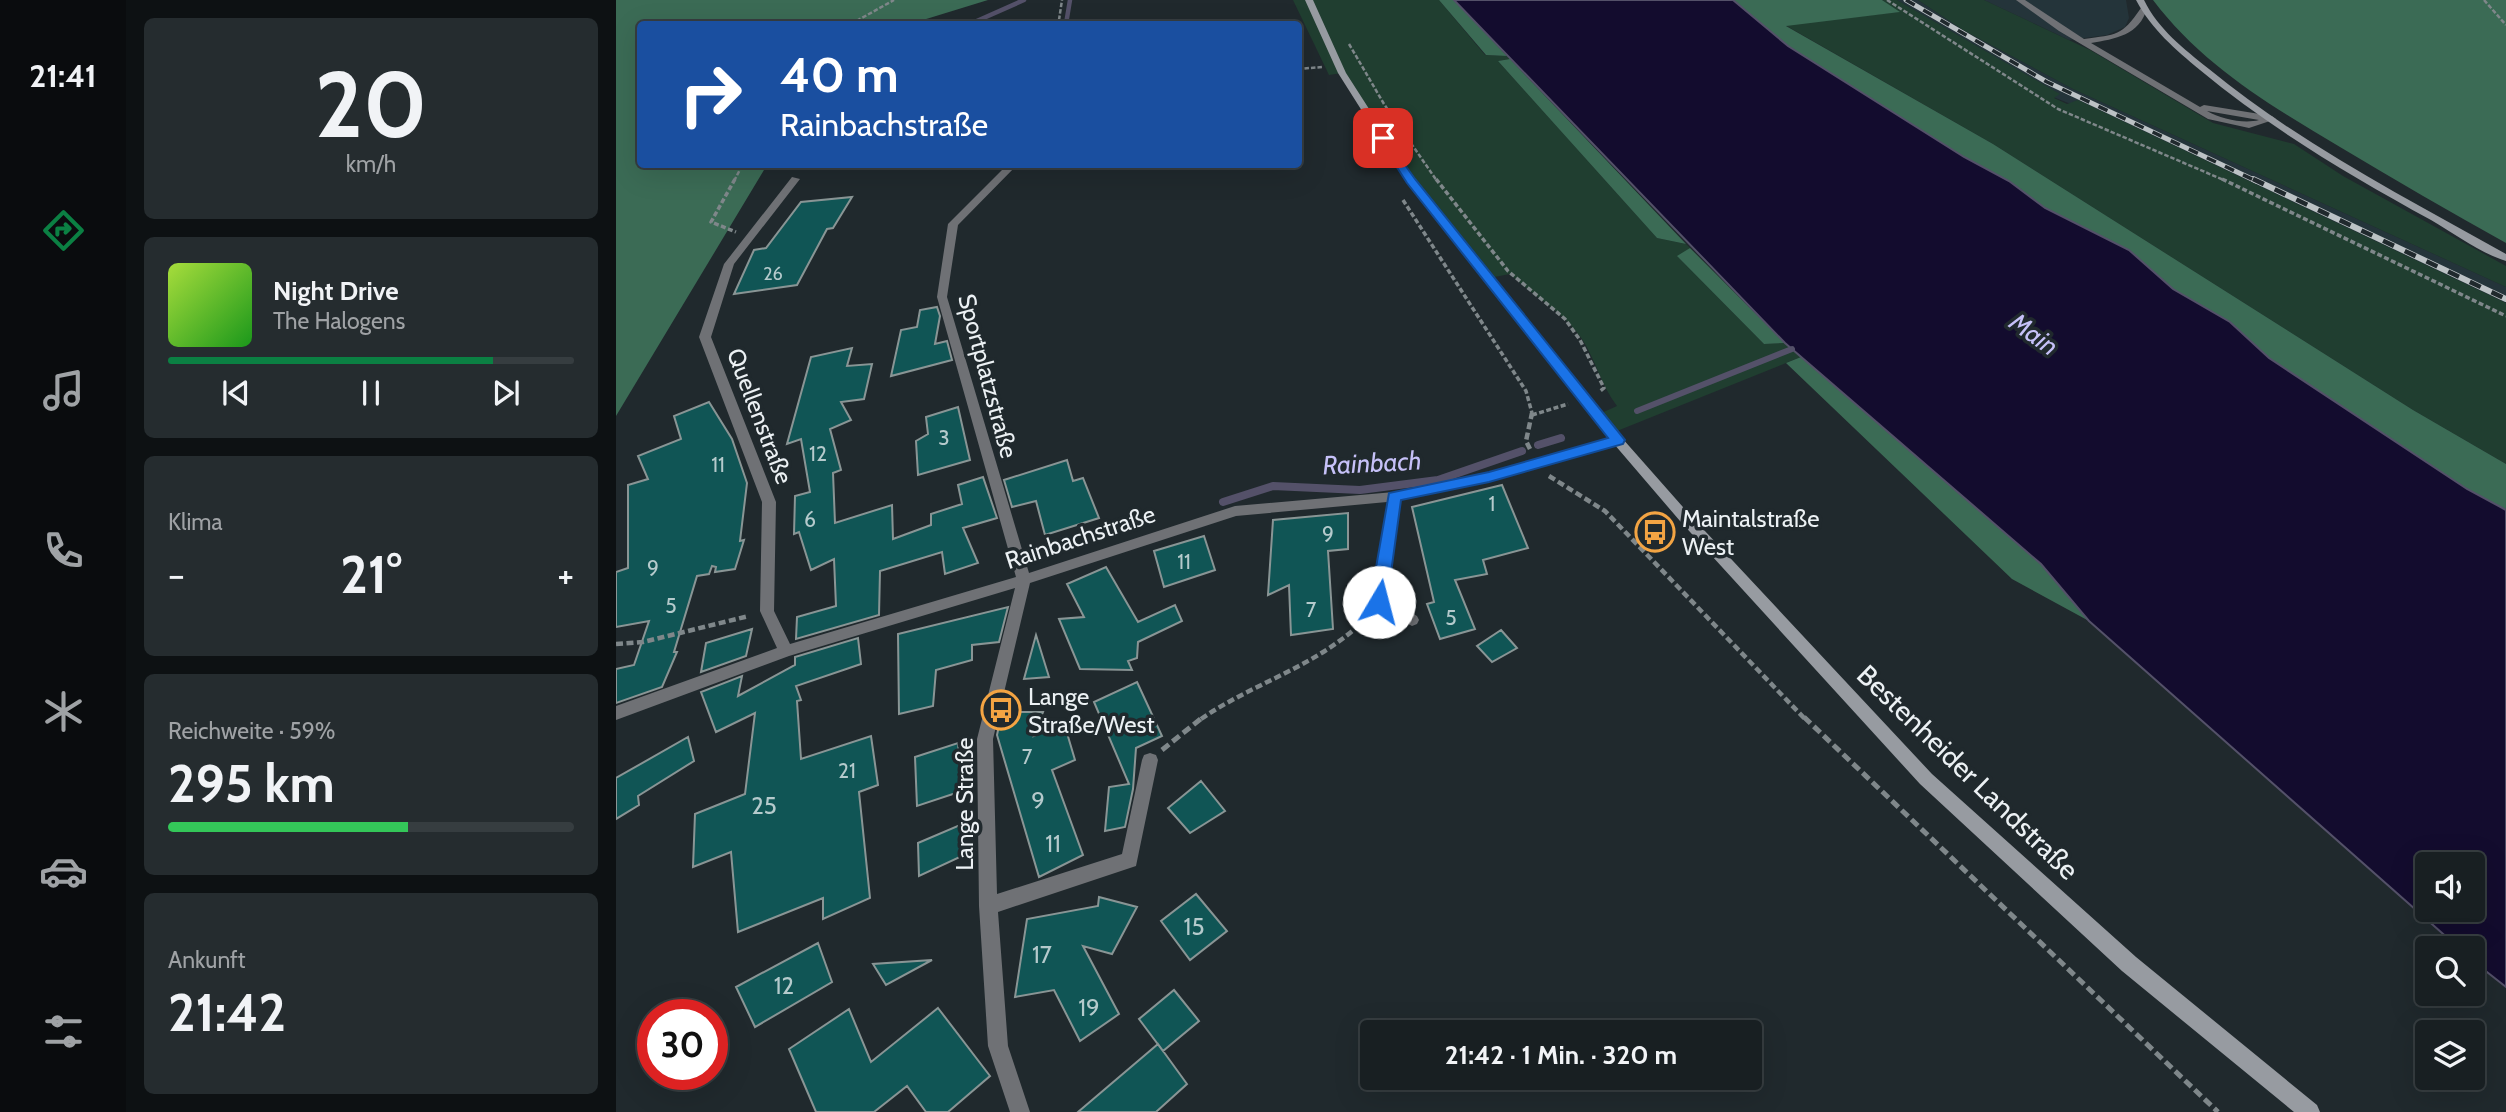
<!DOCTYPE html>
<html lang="de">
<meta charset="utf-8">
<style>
body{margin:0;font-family:Cabin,sans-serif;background:#252c2f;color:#f1f3f6;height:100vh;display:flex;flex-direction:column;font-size:26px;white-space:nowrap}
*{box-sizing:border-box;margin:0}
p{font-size:23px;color:#9fa2a5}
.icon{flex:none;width:38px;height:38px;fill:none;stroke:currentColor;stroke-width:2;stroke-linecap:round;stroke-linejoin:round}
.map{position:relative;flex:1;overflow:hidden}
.details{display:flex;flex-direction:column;gap:18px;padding:18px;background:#0d1113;width:490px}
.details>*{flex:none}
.hud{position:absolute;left:21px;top:21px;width:665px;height:147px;border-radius:7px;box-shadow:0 7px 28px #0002,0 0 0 2px #363d40;background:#1a4fa0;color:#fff;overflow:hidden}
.buttons{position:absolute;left:1799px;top:852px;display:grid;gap:14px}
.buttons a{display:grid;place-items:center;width:70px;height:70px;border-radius:7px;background:#181f22;box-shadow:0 7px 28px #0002,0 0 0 2px #363d40;font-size:35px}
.speed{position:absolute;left:21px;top:999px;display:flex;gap:14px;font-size:35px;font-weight:700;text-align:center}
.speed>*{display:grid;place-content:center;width:91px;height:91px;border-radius:50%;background:#181f22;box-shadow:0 7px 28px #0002,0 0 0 2px #363d40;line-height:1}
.speed .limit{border:10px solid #d22;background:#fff;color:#111}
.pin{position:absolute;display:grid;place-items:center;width:60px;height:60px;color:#fff;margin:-30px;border-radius:14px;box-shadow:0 4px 10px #0006}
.me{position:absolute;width:77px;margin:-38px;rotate:8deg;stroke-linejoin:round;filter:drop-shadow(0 0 5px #0008)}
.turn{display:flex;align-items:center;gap:24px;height:147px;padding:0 28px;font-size:32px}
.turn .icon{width:91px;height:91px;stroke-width:2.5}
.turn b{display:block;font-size:49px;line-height:60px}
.big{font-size:52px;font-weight:700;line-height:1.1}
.details .card{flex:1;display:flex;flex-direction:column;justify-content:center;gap:10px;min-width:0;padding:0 24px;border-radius:10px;background:#252c2f}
.details .dial{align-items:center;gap:0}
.dial b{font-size:91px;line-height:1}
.song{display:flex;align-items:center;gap:21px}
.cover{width:84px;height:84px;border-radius:10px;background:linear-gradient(135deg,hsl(80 70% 55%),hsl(120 70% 35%))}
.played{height:7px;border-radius:4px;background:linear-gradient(90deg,#0b8043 80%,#363d40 80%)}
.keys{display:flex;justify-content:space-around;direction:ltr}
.heat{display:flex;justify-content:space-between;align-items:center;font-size:38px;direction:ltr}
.charge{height:10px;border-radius:5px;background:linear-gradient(90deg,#34c759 59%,#363d40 0)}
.trip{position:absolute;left:744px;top:1020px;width:402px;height:70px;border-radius:7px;background:#181f22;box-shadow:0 7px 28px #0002,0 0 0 2px #363d40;font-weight:700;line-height:70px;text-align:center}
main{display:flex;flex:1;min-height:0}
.tab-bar{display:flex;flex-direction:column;width:126px;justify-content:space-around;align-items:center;background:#0a0c0e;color:#9fa2a5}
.tab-bar .icon{width:49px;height:49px}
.tab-bar .active{color:#0b8043}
.tab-bar b{font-size:32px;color:#f1f3f6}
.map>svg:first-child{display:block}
</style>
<main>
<nav class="tab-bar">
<b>21:41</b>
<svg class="icon active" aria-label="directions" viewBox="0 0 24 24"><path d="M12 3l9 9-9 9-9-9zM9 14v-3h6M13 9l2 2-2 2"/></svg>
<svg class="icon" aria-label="music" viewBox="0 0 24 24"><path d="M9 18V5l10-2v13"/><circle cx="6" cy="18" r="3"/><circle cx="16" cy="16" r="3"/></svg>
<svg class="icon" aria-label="phone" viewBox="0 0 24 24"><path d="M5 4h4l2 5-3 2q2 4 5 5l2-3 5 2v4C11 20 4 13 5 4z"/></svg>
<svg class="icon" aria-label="climate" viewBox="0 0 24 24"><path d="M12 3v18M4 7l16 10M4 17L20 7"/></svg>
<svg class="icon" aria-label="car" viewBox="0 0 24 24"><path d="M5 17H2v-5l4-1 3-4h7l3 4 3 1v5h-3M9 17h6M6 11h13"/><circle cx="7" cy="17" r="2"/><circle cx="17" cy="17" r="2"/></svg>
<svg class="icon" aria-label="filters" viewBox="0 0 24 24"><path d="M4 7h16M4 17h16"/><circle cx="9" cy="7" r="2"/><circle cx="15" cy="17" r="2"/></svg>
</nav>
<section class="details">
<div class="card dial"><b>20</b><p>km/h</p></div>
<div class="card">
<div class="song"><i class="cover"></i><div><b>Night Drive</b><p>The Halogens</p></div></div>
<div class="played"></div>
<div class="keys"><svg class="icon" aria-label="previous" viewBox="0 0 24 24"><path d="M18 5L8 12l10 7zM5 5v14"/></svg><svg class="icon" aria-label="pause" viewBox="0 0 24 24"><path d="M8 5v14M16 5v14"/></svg><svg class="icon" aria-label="next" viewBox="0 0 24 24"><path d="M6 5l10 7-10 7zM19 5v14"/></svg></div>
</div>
<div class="card"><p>Klima</p>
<div class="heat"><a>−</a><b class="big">21°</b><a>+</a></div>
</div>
<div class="card"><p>Reichweite · 59%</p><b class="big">295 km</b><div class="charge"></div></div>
<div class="card"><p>Ankunft</p><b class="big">21:42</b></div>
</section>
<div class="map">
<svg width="1890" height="1112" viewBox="0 0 1890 1112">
<rect width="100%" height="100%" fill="#20292d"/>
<path fill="#24343a" d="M1281 0H1302L1347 30 1457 89 1890 287V303L1535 135 1437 97 1443 94Z
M1368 0H1510L1513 18 1509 27 1491 35 1453 40Z"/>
<path fill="#203e30" d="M677 0H823L869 55 891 56 894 59 882 61 1041 238 1070 244 1074 248 1062 257 1148 344 1169 343 1185 357 996 433 981 415 1001 406C985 385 980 361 966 339 947 311 918 297 894 274L873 278 794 180 726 73 713 75Z
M1266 0H1281L1444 94 1438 98 1451 104 1462 100 1890 303V464L1797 410 1377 144 1169 25 1283 12Z
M1302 0H1368L1474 50 1597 123 1678 144 1727 176 1890 266V287L1457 89 1347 30Z"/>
<path fill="#3b6b55" d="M0 0H372L294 24H24V164L151 165 0 416Z
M823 0H838L891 56 870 55Z
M1117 0H1266L1284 12 1170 26 1377 144 1797 410 1890 464V510L1851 489 1653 358 1614 322 1557 289 1513 250 1429 208 1393 181 1348 157 1172 46Z
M1537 0H1890V243C1834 212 1779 180 1724 147 1655 106 1586 65 1537 0Z
M894 59 1070 244 1041 238 882 61Z
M1074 248 1169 343 1148 344 1061 256Z
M1185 357 1425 564 1473 621 1396 579 1170 363Z"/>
<path fill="#130c2e" stroke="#545169" stroke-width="2" fill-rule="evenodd" d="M838 0H1117L1172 46 1348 157 1393 181 1429 208 1513 250 1557 289 1614 322 1653 358 1851 489 1890 510V987L1857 961V948H1843L1473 621 1425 564 1169 343ZM1811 864H1857V910H1811Z"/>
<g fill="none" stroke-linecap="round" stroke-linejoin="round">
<path stroke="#545169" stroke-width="4.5" d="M354 24 408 0
M450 24 454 0"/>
<path stroke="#545169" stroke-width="6" d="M1021 411 1176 349"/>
<path stroke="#545169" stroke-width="8" d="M922 445 945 438
M607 502 657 486 744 490 822 480 906 451"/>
</g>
<path fill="#105555" stroke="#899595" stroke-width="2" d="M236 197 217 228 211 229 181 285 118 294 138 250 150 248 185 202Z
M321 307 324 316 319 344 331 341 336 360 275 376 285 330 301 327 304 310Z
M236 348 231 366 256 364 248 399 225 402 235 420 214 429 225 470 217 473 219 523 276 505 277 539 315 525V514L346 504 342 485 367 477 381 518 347 528 362 563 329 574 326 552 264 571 263 615 180 639 181 617 220 606 218 559 195 570 183 532 178 534 179 496 194 492 185 439 171 444 195 357Z
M93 402 116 439 131 483 124 541 128 540 119 569 99 572 100 567 96 566 93 574 81 576 58 652H61L46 687 0 703V669L18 665 33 621 0 627V572L12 568V485L32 479 22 456 65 439 58 416Z
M342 407 354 460 302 475 300 441 312 434 310 417Z
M451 460 457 481 467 478 483 518 429 535 420 501 396 507 388 480Z
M886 485 912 548 867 560 871 574 839 580 859 629 824 639 811 604 818 602 796 507Z
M732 513V549L712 551 717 629 675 635 673 585 652 595 657 520Z
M588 536 599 570 548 587 538 551Z
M490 567 522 622 559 605 566 621 522 642 521 658 512 661 516 670 464 669 443 619 468 617 451 584Z
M392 607 383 642 356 645V660L320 670 317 706 283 714 282 634Z
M136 629 130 656 85 672 90 643Z
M885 630 901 648 876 662 861 646Z
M420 635 433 677 408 679Z
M242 638 245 664 180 686 185 700 181 701 185 759 255 736 262 785 243 792 254 898 207 919V898L122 932 115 852 77 867 79 814 129 794 139 713 100 732 85 692 126 676 122 696 179 665V657Z
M521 682 546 736 520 748 517 789 509 827 489 831 493 787 513 784 478 702Z
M386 712H427L418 736 448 723 459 760 436 770 467 855 423 877 381 735Z
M72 737 78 761 22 796 23 805 0 819V778Z
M342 743 346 791 301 806 299 757Z
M585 781 609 811 574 833 552 808Z
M351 822 359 850 303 876 302 843Z
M580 894 611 931 574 960 545 921Z
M483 897 521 907 496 954 467 946 503 1014 464 1041 438 990 399 997 411 919 482 906Z
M202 943 216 982 139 1027 120 987Z
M316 960 270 985 257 964Z
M558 990 583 1021 547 1051 523 1019Z
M322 1008 374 1076 332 1112H310L291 1086 258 1112H200L173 1049 233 1009 255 1062Z
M542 1044 571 1084 540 1112H462Z"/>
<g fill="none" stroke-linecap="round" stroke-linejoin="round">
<path stroke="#7f878a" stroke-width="2.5" stroke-dasharray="4.5 2" stroke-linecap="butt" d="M1271 0 1442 109 1610 181
M1868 0 1890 25
M443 20 446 0
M235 24 278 0
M733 44 768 104 821 181
M682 69 706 67
M118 181 127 164"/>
<path stroke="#7f878a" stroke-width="3.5" stroke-dasharray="5 2.5" stroke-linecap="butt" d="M119 179 95 222 120 232
M820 179 892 271 949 319 964 340 988 388 983 392
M1606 179 1890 316
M787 200 910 391 916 413
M916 415 952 404"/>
<path stroke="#7f878a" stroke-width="4.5" stroke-dasharray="7 3.5" stroke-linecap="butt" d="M914 449 910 441 916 413
M933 476 989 511 1189 719
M0 644 27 642 133 616
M585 719C640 681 707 665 754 614"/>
<path stroke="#7f878a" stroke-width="5" stroke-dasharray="9 4.5" stroke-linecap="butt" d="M1188 717 1602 1112
M546 750 587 717"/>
<path fill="#6f7175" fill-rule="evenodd" d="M1400 0H1409L1468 39C1501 34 1505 37 1525 8H1531C1524 35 1499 39 1475 43L1584 107 1588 105 1656 116 1660 119 1633 128 1592 119 1443 31ZM1591 111 1643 120C1628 124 1605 119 1591 111Z"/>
<path fill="#6f7175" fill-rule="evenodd" d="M392 164H402L342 225 331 297 413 573 619 506 778 492 873 473 1002 437 1008 441 1006 444 873 481 784 500 771 599 801 616 803 620 801 624 796 626 758 606 756 602 771 502 620 516 414 583 377 739 381 894 506 854 526 760 528 755 534 753 540 755 542 760 520 866 382 912 392 1046 414 1112H394L372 1046 363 906 361 739 399 588 173 656 0 720V706L161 648 144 611 146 502 83 337 108 264 176 177 184 179 118 264 95 337 160 502 158 611 174 644 400 577 321 297 332 224Z"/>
<path fill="#979ba1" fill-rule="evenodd" d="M689 0H697L730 73 798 179 1006 438 1074 515 1316 774 1520 957 1701 1105 1704 1112H1678L1506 971 1304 784 1064 521 998 444 791 182 722 73Z
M1520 0H1528C1542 29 1568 49 1593 69 1683 143 1788 197 1890 254V261C1864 253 1839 234 1815 220 1735 176 1655 129 1584 70 1560 50 1535 29 1520 0Z"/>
<g stroke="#bcc2c5" stroke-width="5">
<path id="rail-far1" d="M1290 0 1431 82 1640 181"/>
</g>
<g stroke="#bcc2c5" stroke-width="6">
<path id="rail" d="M1637 179 1890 299"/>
</g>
<use href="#rail-far1" stroke="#20292d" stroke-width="3.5" stroke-dasharray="10" stroke-linecap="butt"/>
<use href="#rail" stroke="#20292d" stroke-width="4.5" stroke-dasharray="12" stroke-linecap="butt"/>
</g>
<path fill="#1a73e8" stroke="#114b97" stroke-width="2" d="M767 134 799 179 1009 440 1007 444 873 482 785 500 771 602 763 608 754 602 773 493 873 472 992 438 791 183 762 138Z"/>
<defs>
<g id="bus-ring" transform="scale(2.0125)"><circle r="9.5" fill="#20292d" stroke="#f3a443" stroke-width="1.5"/><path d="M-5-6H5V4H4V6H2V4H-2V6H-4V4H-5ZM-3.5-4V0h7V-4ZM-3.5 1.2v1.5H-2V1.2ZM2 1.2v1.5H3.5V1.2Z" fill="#f3a443"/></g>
</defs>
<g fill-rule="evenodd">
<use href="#bus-ring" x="1039" y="532"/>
<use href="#bus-ring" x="385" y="710"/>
</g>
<g text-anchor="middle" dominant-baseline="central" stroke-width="7" stroke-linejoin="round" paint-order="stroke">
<g font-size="18" fill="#b5cacc">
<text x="157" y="274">26</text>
</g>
<g font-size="21" fill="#b5cacc">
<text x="328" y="437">3</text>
<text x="202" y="453">12</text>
<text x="102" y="464">11</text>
<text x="876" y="503">1</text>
<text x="194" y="519">6</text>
<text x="712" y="533">9</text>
<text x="568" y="561">11</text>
<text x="37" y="567">9</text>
<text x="55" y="605">5</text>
<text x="695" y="609">7</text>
<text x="835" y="617">5</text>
<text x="411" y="756">7</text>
<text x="231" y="770">21</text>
</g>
<g font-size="24" fill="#ecf1f4" stroke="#20292d">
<text transform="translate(372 376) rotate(75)">Sportplatzstraße</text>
<text transform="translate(144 416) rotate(69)">Quellenstraße</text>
<text transform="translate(464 537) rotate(-18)">Rainbachstraße</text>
<text transform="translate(348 804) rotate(-90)">Lange Straße</text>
</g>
<g font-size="24" fill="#ecf1f4" stroke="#20292d" text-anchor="start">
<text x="1066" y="518">Maintalstraße<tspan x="1066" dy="28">West</tspan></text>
<text x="412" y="696">Lange<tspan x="412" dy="28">Straße/West</tspan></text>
</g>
<g font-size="24" fill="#b5cacc">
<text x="422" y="800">9</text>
<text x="148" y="805">25</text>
<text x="437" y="843">11</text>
<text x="578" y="926">15</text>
<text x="426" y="954">17</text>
<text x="168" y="985">12</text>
<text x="473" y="1007">19</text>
</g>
<g font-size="26" font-style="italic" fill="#c6c1f8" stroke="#20292d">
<text transform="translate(1418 334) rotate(36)">Main</text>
<text transform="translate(756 463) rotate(-3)">Rainbach</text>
</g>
<g font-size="28" fill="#ecf1f4" stroke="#20292d">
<text transform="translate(1352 772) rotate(44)">Bestenheider Landstraße</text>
</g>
</g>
</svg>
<div class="buttons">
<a><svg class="icon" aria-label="sound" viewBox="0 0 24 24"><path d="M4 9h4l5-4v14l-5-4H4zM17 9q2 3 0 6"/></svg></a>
<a><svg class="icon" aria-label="search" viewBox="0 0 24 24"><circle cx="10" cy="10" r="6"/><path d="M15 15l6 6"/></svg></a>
<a><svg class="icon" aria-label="layers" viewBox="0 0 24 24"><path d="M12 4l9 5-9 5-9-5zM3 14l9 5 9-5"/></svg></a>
</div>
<div class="speed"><div class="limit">30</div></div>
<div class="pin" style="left:767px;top:138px;background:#d93025"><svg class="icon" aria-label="arrive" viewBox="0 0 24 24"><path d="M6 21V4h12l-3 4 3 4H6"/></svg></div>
<svg class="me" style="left:763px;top:602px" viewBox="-20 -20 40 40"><circle r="19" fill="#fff"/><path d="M0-13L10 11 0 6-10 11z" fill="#1a73e8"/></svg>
<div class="trip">21:42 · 1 Min. · 320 m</div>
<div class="hud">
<div class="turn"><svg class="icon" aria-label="right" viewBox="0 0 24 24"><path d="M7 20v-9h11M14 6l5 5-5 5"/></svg><div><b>40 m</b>Rainbachstraße</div></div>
</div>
</div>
</main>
